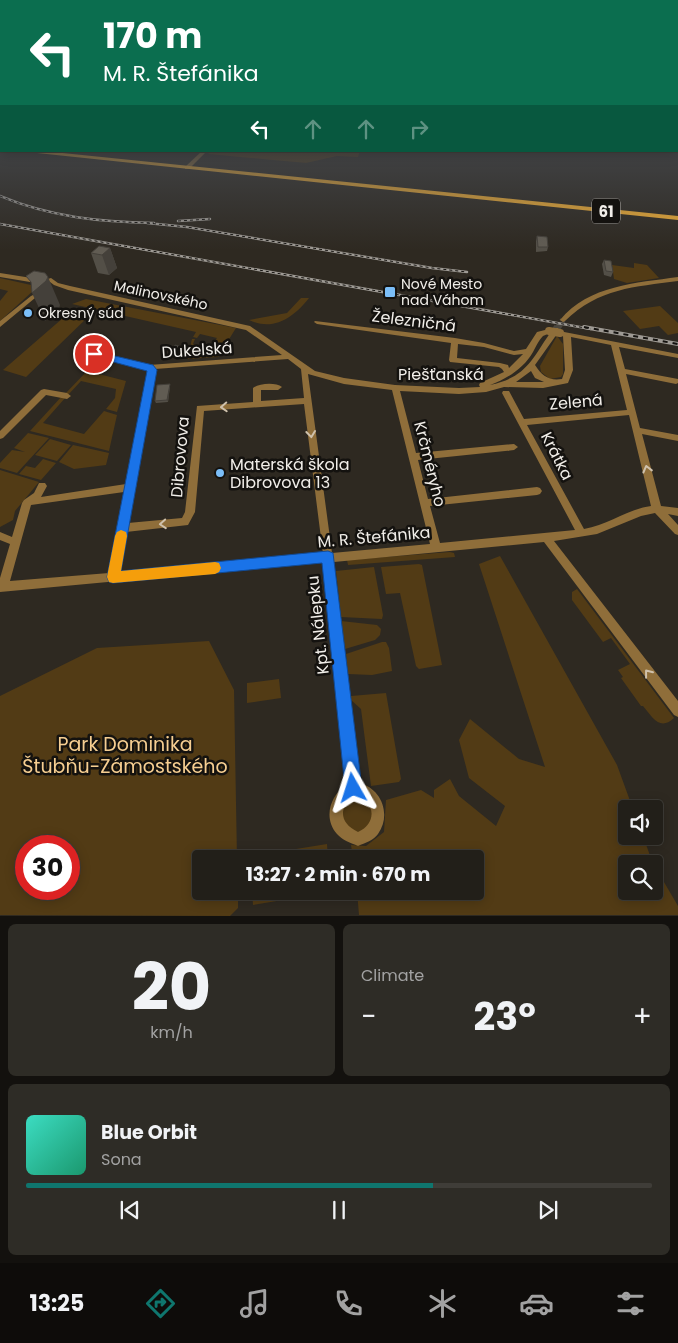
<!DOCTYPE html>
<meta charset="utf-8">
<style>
body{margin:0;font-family:Poppins,sans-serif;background:#2e2c26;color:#f1f3f6;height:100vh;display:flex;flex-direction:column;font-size:19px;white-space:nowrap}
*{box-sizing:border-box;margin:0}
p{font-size:16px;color:#a2a2a2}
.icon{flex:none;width:28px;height:28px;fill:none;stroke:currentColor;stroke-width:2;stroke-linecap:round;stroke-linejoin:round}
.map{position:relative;height:916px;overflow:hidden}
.sheet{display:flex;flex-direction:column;gap:8px;padding:8px;background:#13110e;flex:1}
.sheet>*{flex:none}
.banner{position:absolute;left:0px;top:0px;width:679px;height:152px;box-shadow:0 2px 12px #0003,0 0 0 1px #3f3d38;background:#0b6e4f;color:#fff;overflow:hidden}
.tools{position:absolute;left:618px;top:800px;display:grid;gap:10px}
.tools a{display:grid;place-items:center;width:45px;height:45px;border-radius:5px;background:#221f19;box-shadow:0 2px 12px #0003,0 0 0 1px #3f3d38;font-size:25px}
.speed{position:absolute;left:15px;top:835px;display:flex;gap:10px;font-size:25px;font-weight:700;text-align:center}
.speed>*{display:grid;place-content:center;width:65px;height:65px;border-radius:50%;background:#221f19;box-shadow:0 2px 12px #0003,0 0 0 1px #3f3d38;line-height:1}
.speed .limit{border:8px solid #d22;background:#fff;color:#111}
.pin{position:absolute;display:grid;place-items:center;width:42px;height:42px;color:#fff;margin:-21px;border:2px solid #fff;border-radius:50%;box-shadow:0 1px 5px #0007}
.me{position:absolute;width:55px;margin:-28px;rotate:354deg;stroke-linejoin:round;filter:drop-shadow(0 0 4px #0008)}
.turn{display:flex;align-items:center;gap:18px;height:105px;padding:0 20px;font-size:22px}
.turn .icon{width:65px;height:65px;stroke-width:2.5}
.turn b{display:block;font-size:35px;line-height:42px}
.lanes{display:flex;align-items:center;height:48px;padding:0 20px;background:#0003;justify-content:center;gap:25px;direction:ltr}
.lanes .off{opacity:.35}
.big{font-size:38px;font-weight:700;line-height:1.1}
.sheet .widget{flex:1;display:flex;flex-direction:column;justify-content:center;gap:8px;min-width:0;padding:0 18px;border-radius:8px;background:#2e2c26}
.sheet .dial{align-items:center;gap:0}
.dial b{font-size:65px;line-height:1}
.song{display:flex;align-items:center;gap:15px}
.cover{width:60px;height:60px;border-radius:8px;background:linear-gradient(135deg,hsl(170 70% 55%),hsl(160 70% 35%))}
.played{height:5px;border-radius:2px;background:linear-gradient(90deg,#0f766e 65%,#3f3d38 65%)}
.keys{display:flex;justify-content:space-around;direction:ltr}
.heat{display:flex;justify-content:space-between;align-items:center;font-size:28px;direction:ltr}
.sheet .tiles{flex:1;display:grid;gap:8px;grid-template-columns:1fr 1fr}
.widget:last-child{grid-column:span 2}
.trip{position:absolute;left:192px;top:850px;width:292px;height:50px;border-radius:5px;background:#221f19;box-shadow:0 2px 12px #0003,0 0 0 1px #3f3d38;font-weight:700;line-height:50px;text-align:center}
.dock{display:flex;height:80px;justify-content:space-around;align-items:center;background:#0e0c0a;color:#a2a2a2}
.dock .icon{width:35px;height:35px}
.dock .on{color:#0f766e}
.dock b{font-size:22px;color:#f1f3f6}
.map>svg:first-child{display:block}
</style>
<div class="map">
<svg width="678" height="916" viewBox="0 0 678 916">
<rect width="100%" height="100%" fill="#2e2921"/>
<path fill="#523b15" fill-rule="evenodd" d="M211 151H360L358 157 337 156 306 163 208 154Z
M634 263 647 265 659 278 627 283 614 279 612 265 634 268Z
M0 278 31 285 33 291 0 321V301L8 291 0 289Z
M301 298H309C294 317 274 332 249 320L287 313Z
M86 299 236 328 218 357 187 359 192 339H195L193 344 210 347 217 338 200 334 197 338 193 337 196 332 72 304Z
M660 306 678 323V333L668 335 659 326 640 329 623 311Z
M71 311 90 315 26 377 3 370Z
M557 336 563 344V374L561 377 550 379 541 372 540 366Z
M87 371 126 381 117 412 106 409 115 398 116 389 81 381 68 395 65 394Z
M62 396 66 397 43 423 84 434 104 411 117 415 109 451 30 431Z
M28 433 49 438 17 473 0 468V463L12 450 25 452 14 448Z
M50 439 71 445 57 461 35 455Z
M73 445 109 453 106 465 74 469 59 462Z
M43 459 56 463 41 480 19 474 26 466 35 468Z
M0 470 39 482 15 511 13 520 0 527Z
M450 552 454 553 455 557 348 565 347 560Z
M500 556 617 765 633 809H626V836H643L653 864H626V891H654V865L678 906V915H359L357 891H476V859H353L351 845 366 846 384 832 386 800 421 790 434 798V790L450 779 459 796 496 826 505 806 469 778 459 740 470 719 519 759 545 767 479 564Z
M419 564 422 565 442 665 419 669 416 666 400 593 386 594 381 567Z
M374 567 383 615 382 619 341 617 336 571Z
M577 589 674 718C660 731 653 718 643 706H641L621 678 623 677 618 670 630 664 611 638 603 642 572 600V592Z
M341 621 377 625 381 629 380 635 375 640 345 649Z
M209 641 234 690 237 859H201V891H238V908L230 916 0 915V696L97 648ZM69 846V889H26V846Z
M382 642H386L389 648 392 671 372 675 348 674 346 654Z
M279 679 281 698 247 703V683Z
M386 693 401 779 399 782 371 786 361 709 351 700V696Z
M355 794 363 795 374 809 371 825 358 833 352 831 342 819 343 805Z
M327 844 328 859H252V856Z
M252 891H331V892L253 905Z"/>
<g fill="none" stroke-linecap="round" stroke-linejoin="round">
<path stroke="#4b473f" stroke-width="6" stroke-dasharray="6 3" stroke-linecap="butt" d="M557 329 563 320"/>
<path stroke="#4b473f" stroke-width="8" stroke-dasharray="8 4" stroke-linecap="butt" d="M556 330 558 327"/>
<path fill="#8f6e3a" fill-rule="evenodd" d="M202 151H207L189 169H185V167Z
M0 273 38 279 41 281 51 278 58 283 70 286 250 326 315 371 344 378 395 385 459 388 480 387 479 385 480 383 504 372 502 369 499 367 450 362 449 360 451 343 317 324 314 322 315 321 455 338 484 343 514 351 526 349 537 332 549 329 552 330 556 328H558L559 331 678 354V358L619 347 625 369 678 379V383L676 384 626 374 640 428 678 435V441L642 434 661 506 678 508V516L668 514 678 525V535L675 534 655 513 641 516 597 534 554 541 678 701V717L674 715 544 542 334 562 359 783C381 788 392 814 378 834 374 840 365 843 358 846 351 843 342 840 337 834 323 818 330 796 346 785L324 562 0 592V578L10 544 0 540V532L12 537 22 503 24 500 34 493 39 483H45L47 486 41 497 126 484 148 371 146 369 78 353V349H81L149 365 282 355 246 330 68 290 54 285 50 282 38 286 35 284 36 283 0 277ZM550 333C531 361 526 377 490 385 507 379 524 368 533 352 536 347 538 341 543 336ZM557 334 563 336 565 370 562 379C549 381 542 376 535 365ZM571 337 611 345 627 410 524 419 509 391H503L502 393 575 530 440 543 430 506 537 495 540 494 542 491 540 488 537 487 428 499 418 460 514 450 518 447 514 444 416 453 400 391 459 394 486 392 504 387 543 388 568 383 573 370ZM458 344 484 347 514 355 523 354 509 368 508 365 500 363 457 358ZM288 359 301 369 304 398 261 401V390H278L282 387C276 382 259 383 253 388V402L197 406 185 512 182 518 128 523 136 487 155 369ZM531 371 535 378 544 382H516ZM308 374 344 384 392 390 430 544 332 553ZM304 404 323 554 119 572 126 532 188 525 195 512 204 411ZM629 415 651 506C628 509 608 525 584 529L527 425ZM124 492 109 573 10 581 31 505ZM355 795C375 800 378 823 358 832 339 823 338 807 355 795Z
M678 277V281C634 287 599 288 565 321L563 322 560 320C589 285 636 283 678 277Z
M43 290 46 292 45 293 35 298 0 327V321L31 296Z
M44 389 67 393 71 396 67 399 46 395 3 438 0 439V431L41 390Z"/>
<path fill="#f6b135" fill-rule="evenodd" d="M0 147H1V151H0Z
M18 151H43L678 216V220Z"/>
<g stroke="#9e9a94" stroke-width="2.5">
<path id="rail-far1" d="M0 196C50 217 100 222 154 223
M178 221 210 219
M147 223 187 227 432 268 467 272
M0 224 591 329"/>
</g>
<g stroke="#9e9a94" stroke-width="4">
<path id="rail" d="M584 327 678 344"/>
</g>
<use href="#rail-far1" stroke="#14120f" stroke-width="1" stroke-dasharray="3" stroke-linecap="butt"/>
<use href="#rail" stroke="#14120f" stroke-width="2" stroke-dasharray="5" stroke-linecap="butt"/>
<path stroke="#8f6e3a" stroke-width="8" d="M549 331 560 333"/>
</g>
<path fill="#534f47" d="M537 236 548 247 547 251 536 252V241Z
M110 248 117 268 109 275 98 273 91 253Z
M604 260 613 272 611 277 604 275 602 264Z
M182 347 183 349 179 354 171 352V349Z
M170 384V386L168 402 156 403 155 401Z
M541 435 552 441 551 443 542 444 540 438Z"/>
<path fill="#44403a" d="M110 248 117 268 109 275 102 255Z
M48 277 60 305 59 309 45 321 32 293Z
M182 347 183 349 179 354V351Z
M170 384V386L168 402 167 400Z"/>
<path fill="#615c53" stroke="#44403a" d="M537 236 547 237 548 247H538Z
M99 246 110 248 102 255 91 253Z
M604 260 611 261 613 272 606 271Z
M34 271 45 273 48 277 46 281 32 293 31 282 26 276Z
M175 345 182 347 179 351 171 349Z
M170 384 167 400 155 401 157 385Z
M541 435H549L552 441 543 442Z"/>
<defs><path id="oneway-chevron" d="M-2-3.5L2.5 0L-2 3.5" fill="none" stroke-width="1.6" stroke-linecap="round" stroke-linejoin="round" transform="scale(1.25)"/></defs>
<g stroke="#cfc1ac">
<use href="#oneway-chevron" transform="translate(224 407) rotate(177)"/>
<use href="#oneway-chevron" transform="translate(311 434) rotate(83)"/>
<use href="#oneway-chevron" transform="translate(647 469) rotate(-104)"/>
<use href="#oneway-chevron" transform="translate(163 524) rotate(176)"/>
<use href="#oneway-chevron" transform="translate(648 673) rotate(-128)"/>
</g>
<linearGradient id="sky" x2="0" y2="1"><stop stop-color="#191712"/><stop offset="0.49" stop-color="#46494e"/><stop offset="1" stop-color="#46494e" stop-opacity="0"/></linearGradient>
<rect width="678" height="250" fill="url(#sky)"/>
<path fill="#1a73e8" stroke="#114b97" d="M94 351 153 365 157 370 121 571 328 551 333 553 362 788 359 794 353 797 347 794 345 788 322 563 113 583 109 582 107 577 147 371 91 356V352Z"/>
<path fill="#f59e0b" d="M121 530 126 532 127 536 121 571 215 562 219 563 221 568 219 572 215 574 113 583 109 582 107 577 115 536 117 532Z"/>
<g fill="#7bbef8" stroke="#14120f" stroke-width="2">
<rect x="384" y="286" width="12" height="12" rx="2.5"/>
<circle cx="28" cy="313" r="5"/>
<circle cx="220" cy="473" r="5"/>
</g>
<g text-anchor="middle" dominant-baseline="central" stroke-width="5" stroke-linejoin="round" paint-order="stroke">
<g font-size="14" fill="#f1eee9" stroke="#14120f" text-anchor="start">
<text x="401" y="284">Nové Mesto<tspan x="401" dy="16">nad Váhom</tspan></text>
<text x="38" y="313">Okresný súd</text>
</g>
<g font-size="14" fill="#f1eee9" stroke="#14120f">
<text transform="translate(161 295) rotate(12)">Malinovského</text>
</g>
<rect fill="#14120f" stroke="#afaca8" stroke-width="1" x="592" y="198.5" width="28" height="25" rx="4"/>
<g font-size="15" font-weight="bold" fill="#f1eee9">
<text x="606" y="211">61</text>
</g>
<g font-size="16" fill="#f1eee9" stroke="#14120f">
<text transform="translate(414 321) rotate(7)">Železničná</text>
<text transform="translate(197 350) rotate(-4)">Dukelská</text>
<text x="441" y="374">Piešťanská</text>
<text transform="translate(576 402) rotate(-5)">Zelená</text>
<text transform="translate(557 456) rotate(63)">Krátka</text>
<text transform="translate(180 457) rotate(-85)">Dibrovova</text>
<text transform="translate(430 464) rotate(76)">Krčméryho</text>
<text transform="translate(374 537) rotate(-5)">M. R. Štefánika</text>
<text transform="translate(318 625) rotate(-96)">Kpt. Nálepku</text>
</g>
<g font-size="16" fill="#f1eee9" stroke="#14120f" text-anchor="start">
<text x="230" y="464">Materská škola<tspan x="230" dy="18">Dibrovova 13</tspan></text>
</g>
<g font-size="19" fill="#f6ce91" stroke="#14120f">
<text x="125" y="744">Park Dominika<tspan x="125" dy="22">Štubňu-Zámostského</tspan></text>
</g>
</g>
</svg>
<div class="tools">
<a><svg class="icon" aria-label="sound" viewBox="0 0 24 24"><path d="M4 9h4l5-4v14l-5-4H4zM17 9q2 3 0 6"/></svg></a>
<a><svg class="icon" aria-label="search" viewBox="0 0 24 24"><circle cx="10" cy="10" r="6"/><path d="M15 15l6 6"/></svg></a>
</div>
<div class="speed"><div class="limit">30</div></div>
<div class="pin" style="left:94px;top:354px;background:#d93025"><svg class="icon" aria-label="arrive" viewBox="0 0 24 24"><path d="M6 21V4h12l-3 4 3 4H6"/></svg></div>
<svg class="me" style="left:353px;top:788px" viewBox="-20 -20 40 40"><path d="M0-17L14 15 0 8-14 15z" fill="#1a73e8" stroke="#fff" stroke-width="4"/></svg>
<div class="trip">13:27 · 2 min · 670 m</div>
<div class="banner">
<div class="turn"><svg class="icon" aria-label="left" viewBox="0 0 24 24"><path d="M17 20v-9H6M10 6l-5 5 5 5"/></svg><div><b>170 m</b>M. R. Štefánika</div></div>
<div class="lanes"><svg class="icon" aria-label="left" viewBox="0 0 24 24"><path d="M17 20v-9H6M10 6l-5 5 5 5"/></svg><svg class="icon off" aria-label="ahead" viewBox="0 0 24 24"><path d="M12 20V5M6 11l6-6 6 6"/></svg><svg class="icon off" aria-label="ahead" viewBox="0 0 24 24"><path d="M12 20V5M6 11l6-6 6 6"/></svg><svg class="icon off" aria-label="right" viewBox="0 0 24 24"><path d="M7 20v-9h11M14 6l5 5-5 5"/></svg></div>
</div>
</div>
<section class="sheet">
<div class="tiles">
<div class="widget dial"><b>20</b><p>km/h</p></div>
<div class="widget"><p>Climate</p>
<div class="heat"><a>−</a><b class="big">23°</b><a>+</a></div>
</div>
<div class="widget">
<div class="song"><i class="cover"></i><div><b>Blue Orbit</b><p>Sona</p></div></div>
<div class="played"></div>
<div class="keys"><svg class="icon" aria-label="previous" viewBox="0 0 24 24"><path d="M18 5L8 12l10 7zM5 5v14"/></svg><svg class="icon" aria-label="pause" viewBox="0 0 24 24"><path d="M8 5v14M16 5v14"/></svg><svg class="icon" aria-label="next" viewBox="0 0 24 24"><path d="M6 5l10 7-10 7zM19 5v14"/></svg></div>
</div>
</div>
</section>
<nav class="dock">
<b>13:25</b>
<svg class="icon on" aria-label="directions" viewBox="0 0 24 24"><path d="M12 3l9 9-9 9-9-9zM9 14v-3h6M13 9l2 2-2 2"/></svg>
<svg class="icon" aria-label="music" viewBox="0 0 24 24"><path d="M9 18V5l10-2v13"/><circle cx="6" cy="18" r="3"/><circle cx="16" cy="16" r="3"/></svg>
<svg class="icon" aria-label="phone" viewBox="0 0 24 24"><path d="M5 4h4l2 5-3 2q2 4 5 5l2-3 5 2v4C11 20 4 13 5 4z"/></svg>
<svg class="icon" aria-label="climate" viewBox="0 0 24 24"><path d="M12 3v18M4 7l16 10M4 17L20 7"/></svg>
<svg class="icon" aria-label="car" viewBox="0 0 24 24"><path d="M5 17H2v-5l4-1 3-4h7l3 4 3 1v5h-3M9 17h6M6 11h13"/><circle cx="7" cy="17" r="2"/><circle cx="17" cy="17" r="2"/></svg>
<svg class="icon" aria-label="filters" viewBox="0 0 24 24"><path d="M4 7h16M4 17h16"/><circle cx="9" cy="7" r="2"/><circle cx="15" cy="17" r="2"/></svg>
</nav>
